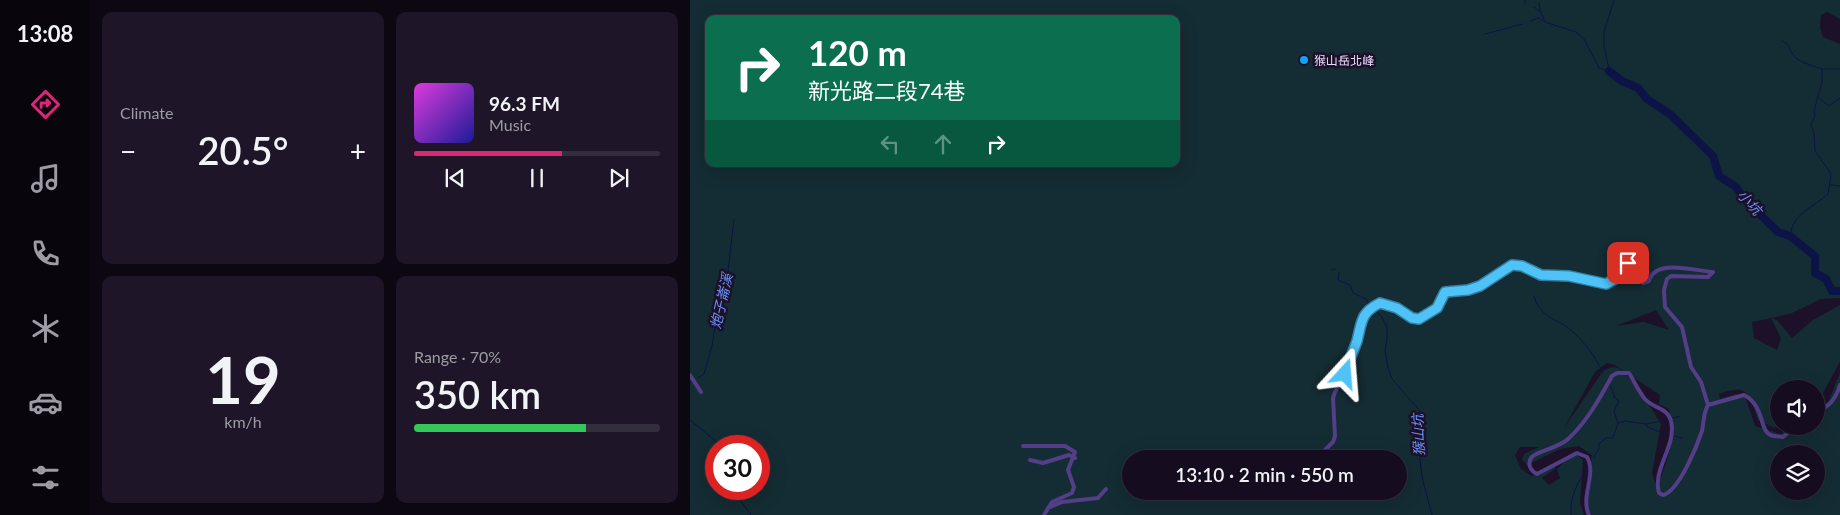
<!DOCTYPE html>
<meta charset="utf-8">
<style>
body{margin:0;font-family:Lato,"Noto Sans TC",sans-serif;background:#1e1628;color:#f1f3f6;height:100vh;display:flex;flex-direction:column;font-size:19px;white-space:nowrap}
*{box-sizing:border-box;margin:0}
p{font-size:16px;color:#9d9ca4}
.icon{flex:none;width:28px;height:28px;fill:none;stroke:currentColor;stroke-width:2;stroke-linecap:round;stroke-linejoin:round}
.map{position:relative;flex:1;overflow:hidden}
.side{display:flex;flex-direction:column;gap:12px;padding:12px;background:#0c0711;width:600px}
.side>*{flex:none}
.hud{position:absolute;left:15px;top:15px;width:475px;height:152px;border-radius:10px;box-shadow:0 5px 20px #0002,0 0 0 1px #342d3d;background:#0b6e4f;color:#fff;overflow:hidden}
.fabs{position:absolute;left:1080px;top:380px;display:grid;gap:10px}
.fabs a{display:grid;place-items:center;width:55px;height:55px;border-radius:50%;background:#150d1f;box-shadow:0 5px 20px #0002,0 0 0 1px #342d3d;font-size:25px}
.speed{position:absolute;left:15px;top:435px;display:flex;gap:10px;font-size:25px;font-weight:700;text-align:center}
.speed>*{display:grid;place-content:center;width:65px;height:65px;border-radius:50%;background:#150d1f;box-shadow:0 5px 20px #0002,0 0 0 1px #342d3d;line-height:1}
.speed .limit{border:8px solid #d22;background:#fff;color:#111}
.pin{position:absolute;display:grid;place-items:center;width:42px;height:42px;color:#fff;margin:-21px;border-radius:10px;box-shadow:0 2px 8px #0006}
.me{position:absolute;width:55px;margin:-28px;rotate:19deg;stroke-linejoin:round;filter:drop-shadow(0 0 4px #0008)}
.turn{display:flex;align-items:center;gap:18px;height:105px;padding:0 20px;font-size:22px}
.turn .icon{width:65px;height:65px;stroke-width:2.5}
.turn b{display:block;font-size:35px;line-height:42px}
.lanes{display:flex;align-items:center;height:48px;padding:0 20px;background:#0003;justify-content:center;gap:25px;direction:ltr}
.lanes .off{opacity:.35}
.big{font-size:38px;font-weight:600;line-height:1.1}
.side .card{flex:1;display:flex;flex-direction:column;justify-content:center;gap:8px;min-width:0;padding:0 18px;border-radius:10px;background:#1e1628}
.side .dial{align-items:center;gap:0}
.dial b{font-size:65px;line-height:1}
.song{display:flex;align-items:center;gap:15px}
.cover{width:60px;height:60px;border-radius:8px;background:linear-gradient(135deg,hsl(300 70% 55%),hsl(240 70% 35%))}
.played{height:5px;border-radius:2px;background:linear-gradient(90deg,#db2777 60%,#342d3d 60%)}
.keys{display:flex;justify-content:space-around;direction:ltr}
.heat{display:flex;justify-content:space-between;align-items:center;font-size:28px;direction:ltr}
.charge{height:8px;border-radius:4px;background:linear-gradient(90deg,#34c759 70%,#342d3d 0)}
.side .tiles{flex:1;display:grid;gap:12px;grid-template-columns:repeat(2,1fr)}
.trip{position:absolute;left:432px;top:450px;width:285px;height:50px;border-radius:25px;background:#150d1f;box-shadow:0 5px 20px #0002,0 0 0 1px #342d3d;font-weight:600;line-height:50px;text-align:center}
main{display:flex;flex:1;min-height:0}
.tab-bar{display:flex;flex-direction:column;width:90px;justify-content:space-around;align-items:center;background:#08050c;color:#9d9ca4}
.tab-bar .icon{width:35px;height:35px}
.tab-bar .active{color:#db2777}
.tab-bar b{font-size:22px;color:#f1f3f6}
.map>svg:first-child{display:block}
</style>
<main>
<nav class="tab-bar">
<b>13:08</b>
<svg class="icon active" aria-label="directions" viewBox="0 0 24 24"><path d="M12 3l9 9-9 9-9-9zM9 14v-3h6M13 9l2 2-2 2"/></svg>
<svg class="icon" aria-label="music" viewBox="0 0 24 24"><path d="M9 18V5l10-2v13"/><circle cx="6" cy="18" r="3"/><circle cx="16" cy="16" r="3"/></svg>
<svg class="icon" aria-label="phone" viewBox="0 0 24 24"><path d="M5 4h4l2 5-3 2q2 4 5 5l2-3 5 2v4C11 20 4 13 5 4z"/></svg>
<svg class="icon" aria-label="climate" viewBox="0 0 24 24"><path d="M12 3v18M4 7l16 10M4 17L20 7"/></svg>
<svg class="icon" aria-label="car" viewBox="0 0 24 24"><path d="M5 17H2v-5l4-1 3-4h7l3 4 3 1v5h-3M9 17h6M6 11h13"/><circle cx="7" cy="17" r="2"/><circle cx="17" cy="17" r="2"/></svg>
<svg class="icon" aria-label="filters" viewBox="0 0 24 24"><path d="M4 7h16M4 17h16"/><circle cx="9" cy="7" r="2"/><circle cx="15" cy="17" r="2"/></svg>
</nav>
<section class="side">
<div class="tiles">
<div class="card"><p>Climate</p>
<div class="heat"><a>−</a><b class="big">20.5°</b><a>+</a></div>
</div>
<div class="card">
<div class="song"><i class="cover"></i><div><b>96.3 FM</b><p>Music</p></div></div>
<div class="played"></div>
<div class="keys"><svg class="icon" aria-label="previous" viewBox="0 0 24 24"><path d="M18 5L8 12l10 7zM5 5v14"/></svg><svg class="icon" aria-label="pause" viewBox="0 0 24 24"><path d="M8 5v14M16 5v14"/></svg><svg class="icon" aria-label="next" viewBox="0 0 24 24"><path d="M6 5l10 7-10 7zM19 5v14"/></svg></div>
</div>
<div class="card dial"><b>19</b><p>km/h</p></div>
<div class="card"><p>Range · 70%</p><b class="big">350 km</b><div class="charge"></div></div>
</div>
</section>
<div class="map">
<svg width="1150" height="515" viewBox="0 0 1150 515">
<rect width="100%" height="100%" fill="#1c1129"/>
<path fill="#142c33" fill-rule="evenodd" d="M0 0H1150V19L1137 12 1131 15 1130 27 1133 37 1150 44V298L1131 299 1102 313 1082 318 1087 320 1102 338 1123 320 1150 305V362L1130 398 1126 400V389H1089V426L1084 428 1068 420C1059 394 1059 383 1029 394L1030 399 1045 394 1055 396 1065 426 1091 434 1099 426H1126V407L1138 402 1150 373V515H902L895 504 902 455 889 446 870 449 837 465 832 460 834 454 849 447H830L825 455 831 469 842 476 865 464V469L852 478 859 485 870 478 867 469 884 452 893 460 890 503 894 515H0ZM19 19H486V164H19ZM966 310 979 330 954 322 926 326ZM1081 318 1091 338 1087 350 1064 338 1062 322ZM917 363 925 365 970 395 969 404 979 409C986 443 978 457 967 488L962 473 971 424C964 412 940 374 928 368 923 366 917 369 913 371L874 428 905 372ZM26 446H69V489H26ZM1089 454H1126V491H1089ZM441 459H709V491H441Z"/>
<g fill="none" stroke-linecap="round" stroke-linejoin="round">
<path stroke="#0c1347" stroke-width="1" d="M835 0V4
M849 3 850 11 855 22 886 32 894 39 909 68 919 71
M844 7 849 11
M840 21 849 18 853 21
M795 34 833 24
M1092 41C1101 44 1099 51 1105 57 1111 63 1124 66 1132 69V82L1124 111 1125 115 1121 125 1124 133 1125 151 1141 174 1138 194C1123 208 1103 212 1100 236
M919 69 914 46V32L924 0
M1133 69H1150
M1129 98 1139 106 1150 98
M1141 185 1150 186
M641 270 646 269
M649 273 648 280 660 285 663 293 676 299 679 304
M844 296C851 320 867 317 883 332 896 344 905 356 913 373
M683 308 692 317 697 327V340L695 350 698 368 702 379 729 410 726 438 728 442 732 477 742 515
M8 378 14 374 22 346 28 306 38 271 44 219
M0 383 1 382
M983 418 990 416
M0 420 32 446
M928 423 935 421 956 424 957 427 978 435
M956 424 977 420
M985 436 991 438
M904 457 909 449V444L916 438H923L928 423 924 411 929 401 925 398 920 385
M42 489 61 515
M881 515C879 498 888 482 897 468"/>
<path stroke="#0c1347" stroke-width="8" d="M919 71 932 81 948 88 957 99 981 115 1023 156 1029 176 1046 187 1055 200 1088 232 1100 236 1125 256V273L1136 279 1142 291H1150"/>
<path stroke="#533e87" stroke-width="4" d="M0 375 11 392
M648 376 655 359 660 358
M1018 405 1011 382 1001 367 992 327 975 307 974 290 977 279 981 276 1018 277 1023 272
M1018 405 1054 395C1075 406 1069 431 1081 435 1084 437 1090 436 1093 437L1106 426
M1126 412C1140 407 1146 398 1150 385
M333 446H375L385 452 378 470 384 487 382 493 362 502 354 515
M629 456 643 442 645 436 643 398 645 392 655 374 667 341 671 320 681 307 690 303 707 308 722 318 729 319 747 308 755 292 790 286 822 265 832 266 851 275 879 276 915 284C930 280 932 265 943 261L947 265 946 274 953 283 959 281C965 258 1005 271 1023 272
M340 460 353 463 379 455 385 458
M358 508 372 502 408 498 416 489
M899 515C890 496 907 475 897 457L887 453 847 474C841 471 837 465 841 458 844 452 869 448 878 439 896 423 910 398 922 376L927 373H939C944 381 949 392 955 399 964 409 977 407 981 421 987 446 962 469 969 493L973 495C989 491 1007 446 1012 431 1014 422 1013 414 1018 405"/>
</g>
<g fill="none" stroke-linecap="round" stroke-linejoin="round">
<g stroke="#337fa1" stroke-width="12">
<path id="route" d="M655 374C658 363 663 352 667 341 672 322 670 313 690 303L707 308 722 318 729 319 747 308 755 292 778 290 790 286 822 265 832 266 851 275 879 276 916 284 928 277 938 263"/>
</g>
<use href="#route" stroke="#4fc3f7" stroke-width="9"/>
</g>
<circle fill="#0da4f8" stroke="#1c1129" stroke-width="2" cx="614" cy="60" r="5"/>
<g text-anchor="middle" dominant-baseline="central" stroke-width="5" stroke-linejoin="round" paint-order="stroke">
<g font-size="12" fill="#e8dbfe" stroke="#1c1129" text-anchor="start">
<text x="624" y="60">猴山岳北峰</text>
</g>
<g font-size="14" font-style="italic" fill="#6c94fb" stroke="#1c1129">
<text transform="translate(1060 202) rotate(48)">小坑</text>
<text transform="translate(31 301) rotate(-77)">炮子崙溪</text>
<text transform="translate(728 435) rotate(-93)">猴山坑</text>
</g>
</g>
</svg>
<div class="fabs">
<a><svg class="icon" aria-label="sound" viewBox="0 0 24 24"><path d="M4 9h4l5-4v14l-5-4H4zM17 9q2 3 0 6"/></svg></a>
<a><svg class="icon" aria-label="layers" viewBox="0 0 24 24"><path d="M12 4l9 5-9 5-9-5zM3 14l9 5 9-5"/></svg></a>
</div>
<div class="speed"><div class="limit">30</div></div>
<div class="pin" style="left:938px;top:263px;background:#d93025"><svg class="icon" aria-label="arrive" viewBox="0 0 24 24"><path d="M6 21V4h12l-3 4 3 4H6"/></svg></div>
<svg class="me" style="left:655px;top:374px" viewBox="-20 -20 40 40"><path d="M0-17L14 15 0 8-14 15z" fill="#4fc3f7" stroke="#fff" stroke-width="4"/></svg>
<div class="trip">13:10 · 2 min · 550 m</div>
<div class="hud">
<div class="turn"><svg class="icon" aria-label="right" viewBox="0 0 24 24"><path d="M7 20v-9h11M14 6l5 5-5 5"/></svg><div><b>120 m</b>新光路二段74巷</div></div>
<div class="lanes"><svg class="icon off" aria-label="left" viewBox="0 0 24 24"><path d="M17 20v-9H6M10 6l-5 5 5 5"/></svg><svg class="icon off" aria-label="ahead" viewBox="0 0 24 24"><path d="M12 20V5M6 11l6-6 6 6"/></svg><svg class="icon" aria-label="right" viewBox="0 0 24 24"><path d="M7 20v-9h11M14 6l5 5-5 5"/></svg></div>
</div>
</div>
</main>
